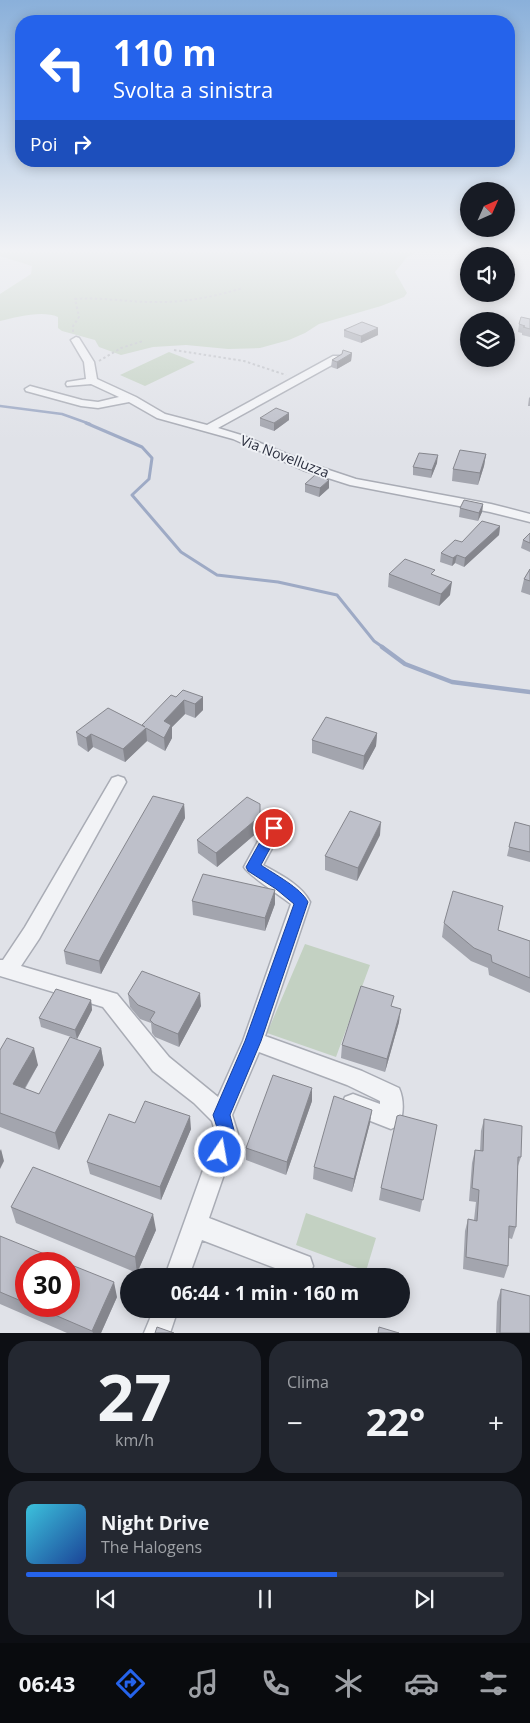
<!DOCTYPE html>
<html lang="it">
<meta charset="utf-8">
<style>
body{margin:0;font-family:"Open Sans",sans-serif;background:#242831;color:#f1f3f6;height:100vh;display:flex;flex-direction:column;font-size:19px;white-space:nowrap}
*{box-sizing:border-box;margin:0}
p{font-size:16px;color:#9ea1a6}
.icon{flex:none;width:28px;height:28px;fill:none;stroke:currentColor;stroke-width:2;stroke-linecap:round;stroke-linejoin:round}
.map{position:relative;height:1333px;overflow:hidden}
.drawer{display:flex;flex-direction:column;gap:8px;padding:8px;background:#0d0f14;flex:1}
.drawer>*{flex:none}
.banner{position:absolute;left:15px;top:15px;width:500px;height:152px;border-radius:20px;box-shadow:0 2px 12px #0003;background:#2563eb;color:#fff;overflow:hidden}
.needle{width:32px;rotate:45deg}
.controls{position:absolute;left:460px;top:182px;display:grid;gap:10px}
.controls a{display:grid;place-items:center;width:55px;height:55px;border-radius:50%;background:#171b24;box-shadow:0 2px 12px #0003;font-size:25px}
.speed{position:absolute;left:15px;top:1252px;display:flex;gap:10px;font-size:25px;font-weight:700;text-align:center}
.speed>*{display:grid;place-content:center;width:65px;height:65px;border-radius:50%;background:#171b24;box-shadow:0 2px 12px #0003;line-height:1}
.speed .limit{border:8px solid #d22;background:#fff;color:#111}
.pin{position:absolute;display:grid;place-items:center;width:42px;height:42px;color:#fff;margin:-21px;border:2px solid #fff;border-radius:50%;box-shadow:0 1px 5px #0007}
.me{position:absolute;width:55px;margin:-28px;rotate:12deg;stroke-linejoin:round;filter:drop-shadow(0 0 4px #0008)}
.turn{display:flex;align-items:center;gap:18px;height:105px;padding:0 15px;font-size:22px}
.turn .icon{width:65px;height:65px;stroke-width:2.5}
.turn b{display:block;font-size:35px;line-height:42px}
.then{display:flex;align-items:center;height:48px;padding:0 15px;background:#0003;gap:10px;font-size:19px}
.big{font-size:38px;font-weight:700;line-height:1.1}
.drawer .widget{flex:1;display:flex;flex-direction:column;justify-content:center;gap:8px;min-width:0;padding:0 18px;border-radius:20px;background:#242831}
.drawer .dial{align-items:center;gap:0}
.dial b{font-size:65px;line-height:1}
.song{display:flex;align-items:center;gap:15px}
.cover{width:60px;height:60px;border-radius:8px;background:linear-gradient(135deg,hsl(190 70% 55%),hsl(220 70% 35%))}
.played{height:5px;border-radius:2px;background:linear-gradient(90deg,#2563eb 65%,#363941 65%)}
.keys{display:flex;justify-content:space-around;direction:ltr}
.heat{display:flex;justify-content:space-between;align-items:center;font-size:28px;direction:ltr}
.drawer .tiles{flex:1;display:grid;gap:8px;grid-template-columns:1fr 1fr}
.widget:last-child{grid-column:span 2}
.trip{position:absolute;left:120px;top:1268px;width:290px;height:50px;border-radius:25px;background:#171b24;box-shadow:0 2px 12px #0003;font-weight:700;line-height:50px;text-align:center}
.dock{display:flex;height:80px;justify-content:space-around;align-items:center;background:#090b0e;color:#9ea1a6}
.dock .icon{width:35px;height:35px}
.dock .current{color:#2563eb}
.dock b{font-size:22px;color:#f1f3f6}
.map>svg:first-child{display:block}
</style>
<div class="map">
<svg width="530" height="1333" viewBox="0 0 530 1333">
<rect width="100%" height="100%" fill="#e0e2e8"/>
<path fill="#c3d1c2" d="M0 253H415L407 257 395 272 407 293 404 297 381 306 319 324 305 333 289 340 260 348 228 349 186 345 153 347 121 355 99 347 95 340 62 331 58 328V317C42 310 17 317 0 321V294L31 274 32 266 0 256Z
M169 352 195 362 145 386 120 375Z
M305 944 370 965 336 1057 267 1033Z
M306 1213 376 1238 366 1271 296 1245Z"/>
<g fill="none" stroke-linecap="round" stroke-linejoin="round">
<path stroke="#9eaac5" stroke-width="2.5" d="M0 406 62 414 90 424"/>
<path stroke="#9eaac5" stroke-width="3" d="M86 423 142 447 152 458 149 479 132 495 181 552 217 575 278 582 337 595 374 641 384 648"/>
<path stroke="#9eaac5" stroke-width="4.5" d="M382 647 405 664 452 682 530 692"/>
<g stroke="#a9acb5" stroke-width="3">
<path id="minor" d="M76 337 79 338 94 362 97 379 136 397 165 414 207 425 333 356H341V360L218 428 241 435 311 464 356 479 491 504 530 514V522L490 512 350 485 303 470 233 439 157 418 129 402 98 408 81 406 26 391 25 389 30 386 82 400 98 402 119 397 91 384 67 386 66 384 67 382 86 379 84 362 71 340Z
M118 776 124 778 126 782 39 939 21 966 117 994 169 1057 218 1097 243 1041 291 904C281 896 248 875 244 867L268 823 274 821 280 823 283 828 263 865C279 874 302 885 310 902L265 1036 362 1071 399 1088C404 1099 404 1114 399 1125L391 1129 345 1111 342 1104 345 1097 353 1094 380 1104V1101L347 1085 259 1052 232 1115 238 1134 209 1218 310 1257 313 1266 310 1275 296 1276 202 1240 189 1276H165L216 1134 212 1121 194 1103 153 1071 103 1007 0 976V960H3L25 927 112 778Z
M154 1309H178L170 1333H144Z"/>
</g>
<path stroke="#bec0c6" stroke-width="2" stroke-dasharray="2.5 2.5" stroke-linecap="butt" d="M73 332V326L79 317 75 299C101 297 126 302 152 302 183 303 213 297 243 288
M174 350 244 361 286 375
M99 361 121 348 143 341"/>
<use href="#minor" fill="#f2f3f6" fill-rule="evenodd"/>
</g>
<path fill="#a3a5ae" d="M530 319V337L522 335V333L518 332 519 324Z
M378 328V335L361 343 344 337V330Z
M352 353 351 361 337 369 331 367 332 360Z
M530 397V406H528L529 398Z
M289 413V420L274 431 260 426V418Z
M486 454 484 466 478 485 452 481 453 469Z
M437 463 431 478 413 475V467Z
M305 484 329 488 319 497 305 492Z
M483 504 482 512 478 521 459 517 460 508Z
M500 526 499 535 464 567 455 563 452 566 440 562 441 553 462 542Z
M530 533V552L521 548 523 540Z
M530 569V595L521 592 524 579Z
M389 574 435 576 450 595 439 606 388 587Z
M176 697H203V710L195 718 185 714 172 727V738L165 751 147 741 125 762 93 747 88 752 78 745 76 732 142 725Z
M377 733 376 746 363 770 312 753V740Z
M184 804 185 818 101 974 66 964 64 951Z
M515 822 530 826V862L507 856Z
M260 830 217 867 198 853 197 840Z
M380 835 357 881 325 870V856Z
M192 901 275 904 265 931 193 915Z
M444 923 498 930 530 941V993L489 975 488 968 471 961 442 937Z
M128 994 201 1006 179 1047 155 1037 152 1033 151 1023 140 1019 130 1007Z
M91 1000 92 1010 77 1039 41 1027 39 1018Z
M393 1006 399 1022 385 1072 341 1058 342 1045Z
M101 1048 104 1065 59 1150 0 1127V1050L38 1065 25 1089 39 1094Z
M312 1101 286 1175 246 1160V1148Z
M484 1119 521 1157 518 1166 516 1227 512 1239 509 1238 508 1266 504 1278 463 1269 465 1231 468 1219 474 1220 476 1202 469 1201 472 1163 475 1150 480 1151 481 1131Z
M135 1123 191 1129 161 1200 90 1174 87 1162Z
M370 1123 352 1192 313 1179 314 1167Z
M437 1125 420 1212 379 1200 381 1188Z
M11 1207 156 1230 137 1273 16 1223Z
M0 1236 26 1264V1306H69L117 1297 101 1333H67L0 1304Z
M501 1289 530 1333H496L497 1302Z"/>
<path fill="#85868d" d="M378 328V335L361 343V336Z
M352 353 351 361 337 369V362Z
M289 413V420L274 431V423Z
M486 454 484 466 478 485 480 473Z
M438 455 437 463 431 478 432 470Z
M329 480V488L319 497 320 488Z
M483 504 482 512 478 521 479 513Z
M500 526 499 535 464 567 465 558Z
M457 555 455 563 452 566 453 558Z
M452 582 450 595 439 606 441 594Z
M203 697V710L195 718V704Z
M184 700 185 714 172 727V738L165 751 164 738V721Z
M146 728 147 741 125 762 123 749Z
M377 733 376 746 363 770 364 756Z
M91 734 93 747 88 752 86 738Z
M184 804 185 818 101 974 99 961Z
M260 816V830L217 867 216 853Z
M381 822 380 835 357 881 358 868Z
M275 890V904L265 931V918Z
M200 993 201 1006 179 1047 178 1034Z
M91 1000 92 1010 77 1039 75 1030Z
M401 1009 399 1022 385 1072 387 1059Z
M34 1048 38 1065 17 1101 13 1084Z
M101 1048 104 1065 59 1150 55 1133Z
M312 1088V1101L286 1175 287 1162Z
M372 1110 370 1123 352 1192 354 1179Z
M190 1116 191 1129 161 1200 160 1187Z
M1 1149 4 1161 0 1169V1151Z
M153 1214 156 1230 137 1273 135 1257Z
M114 1282 117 1297 101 1333H93L92 1331Z"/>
<path fill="#bec0ca" stroke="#85868d" d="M521 317 530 319V329L523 327 525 326 519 324Z
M362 322 378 328 361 336 344 330Z
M343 350 352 353 337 362 332 360 342 354Z
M276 408 289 413 274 423 260 418Z
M460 450 486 454 480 473 453 469Z
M419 453 438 455 432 470 413 467Z
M315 475 329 480 320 488 305 484Z
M464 500 483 504 479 513 460 508Z
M482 521 500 526 465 558 457 555 453 558 441 553 455 540 462 542Z
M530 533V543L523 540Z
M405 559 435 570 431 574 452 582 441 594 389 574Z
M530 569V581L524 579Z
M183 690 203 697 195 704 184 700 164 721 171 725 164 738 146 728 123 749 91 734 86 738 76 732 108 708 145 727 142 725 171 695 176 697Z
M326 717 377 733 364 756 312 740Z
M153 796 184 804 99 961 64 951Z
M247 797 260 804V816L216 853 197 840Z
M350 811 381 822 358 868 325 856Z
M515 822 530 826V852L509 847Z
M203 874 275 890 265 918 192 901Z
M453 891 503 906 498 930 530 941V978L492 962 491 955 474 948 444 923Z
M142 971 200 993 178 1034 154 1024 150 1020 155 1012 138 1005 128 994Z
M361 986 394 996 391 1006 401 1009 387 1059 342 1045Z
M56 989 91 1000 75 1030 39 1018Z
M70 1037 101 1048 55 1133 0 1113V1050L7 1038 34 1048 13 1084 39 1094Z
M273 1075 312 1088 287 1162 246 1148Z
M334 1096 372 1110 354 1179 314 1167Z
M145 1101 190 1116 160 1187 87 1162 109 1114 135 1123Z
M400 1115 437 1125 423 1200 381 1188 397 1116Z
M484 1119 522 1126 521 1157H518L516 1227 509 1226 508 1266 466 1257 468 1219 477 1221 479 1190 472 1188 475 1150 483 1151Z
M33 1167 153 1214 135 1257 11 1207Z
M0 1236 69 1264H26V1303L0 1292Z
M69 1264 114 1282 92 1331 34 1306H69Z
M501 1289 530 1296V1333H500Z
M157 1327 174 1333H155Z
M379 1327 399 1333H378Z"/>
<linearGradient id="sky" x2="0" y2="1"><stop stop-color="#8ab0da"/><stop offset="0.57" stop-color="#f1f2f5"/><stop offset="1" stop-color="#f1f2f5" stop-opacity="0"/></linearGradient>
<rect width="530" height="440" fill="url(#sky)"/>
<path fill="#2563eb" stroke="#184099" d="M274 822 279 824 281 828 261 865C274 874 301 888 308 902L261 1041 230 1115 235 1134 227 1158 220 1161 214 1158 212 1152 219 1134 213 1115 245 1041 294 904 276 889 248 871 246 867 270 824Z"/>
<g text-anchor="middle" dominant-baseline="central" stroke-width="4" stroke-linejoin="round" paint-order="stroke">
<g font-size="14" fill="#2a2e3e" stroke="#eff1f5">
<text transform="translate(285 456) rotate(21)">Via Novelluzza</text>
</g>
</g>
</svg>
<div class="controls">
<a><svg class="needle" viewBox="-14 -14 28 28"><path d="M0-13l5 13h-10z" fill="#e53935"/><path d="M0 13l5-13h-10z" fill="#9ea1a6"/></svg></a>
<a><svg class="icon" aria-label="sound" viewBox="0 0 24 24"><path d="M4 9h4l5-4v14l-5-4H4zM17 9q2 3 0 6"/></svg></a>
<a><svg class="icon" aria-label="layers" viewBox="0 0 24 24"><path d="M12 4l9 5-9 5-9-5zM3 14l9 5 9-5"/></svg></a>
</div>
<div class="speed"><div class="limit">30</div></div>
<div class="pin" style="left:274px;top:828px;background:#d93025"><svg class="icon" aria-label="arrive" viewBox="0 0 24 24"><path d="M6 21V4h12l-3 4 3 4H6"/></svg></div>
<svg class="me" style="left:220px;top:1152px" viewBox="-20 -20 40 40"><circle r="17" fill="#2563eb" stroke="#fff" stroke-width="3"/><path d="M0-11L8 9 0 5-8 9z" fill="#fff"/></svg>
<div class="trip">06:44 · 1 min · 160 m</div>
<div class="banner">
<div class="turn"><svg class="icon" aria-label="left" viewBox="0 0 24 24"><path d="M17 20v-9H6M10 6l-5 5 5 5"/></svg><div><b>110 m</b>Svolta a sinistra</div></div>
<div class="then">Poi<svg class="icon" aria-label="right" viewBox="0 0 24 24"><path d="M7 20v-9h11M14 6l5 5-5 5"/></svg></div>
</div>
</div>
<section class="drawer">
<div class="tiles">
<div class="widget dial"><b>27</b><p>km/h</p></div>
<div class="widget"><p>Clima</p>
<div class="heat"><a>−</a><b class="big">22°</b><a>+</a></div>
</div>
<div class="widget">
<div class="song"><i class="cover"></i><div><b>Night Drive</b><p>The Halogens</p></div></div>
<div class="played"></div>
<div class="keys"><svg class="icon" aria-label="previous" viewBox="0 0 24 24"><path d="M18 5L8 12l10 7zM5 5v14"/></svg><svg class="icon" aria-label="pause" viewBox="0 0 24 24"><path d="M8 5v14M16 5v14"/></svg><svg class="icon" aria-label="next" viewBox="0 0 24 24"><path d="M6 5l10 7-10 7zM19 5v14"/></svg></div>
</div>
</div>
</section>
<nav class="dock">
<b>06:43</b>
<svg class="icon current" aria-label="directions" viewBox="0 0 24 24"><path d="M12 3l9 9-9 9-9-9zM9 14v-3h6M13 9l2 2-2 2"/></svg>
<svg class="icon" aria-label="music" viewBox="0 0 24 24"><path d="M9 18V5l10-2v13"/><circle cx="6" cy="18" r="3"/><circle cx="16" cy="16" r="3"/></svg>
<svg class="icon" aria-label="phone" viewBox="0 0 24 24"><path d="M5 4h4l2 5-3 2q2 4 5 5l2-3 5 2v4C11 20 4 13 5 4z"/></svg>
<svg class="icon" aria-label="climate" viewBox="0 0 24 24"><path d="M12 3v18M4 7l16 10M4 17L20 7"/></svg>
<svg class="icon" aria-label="car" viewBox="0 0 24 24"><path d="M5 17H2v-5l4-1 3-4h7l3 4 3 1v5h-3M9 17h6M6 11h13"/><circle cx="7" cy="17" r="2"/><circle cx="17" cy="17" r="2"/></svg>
<svg class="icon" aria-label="filters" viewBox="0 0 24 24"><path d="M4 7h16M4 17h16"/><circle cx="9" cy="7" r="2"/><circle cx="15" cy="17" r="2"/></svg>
</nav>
